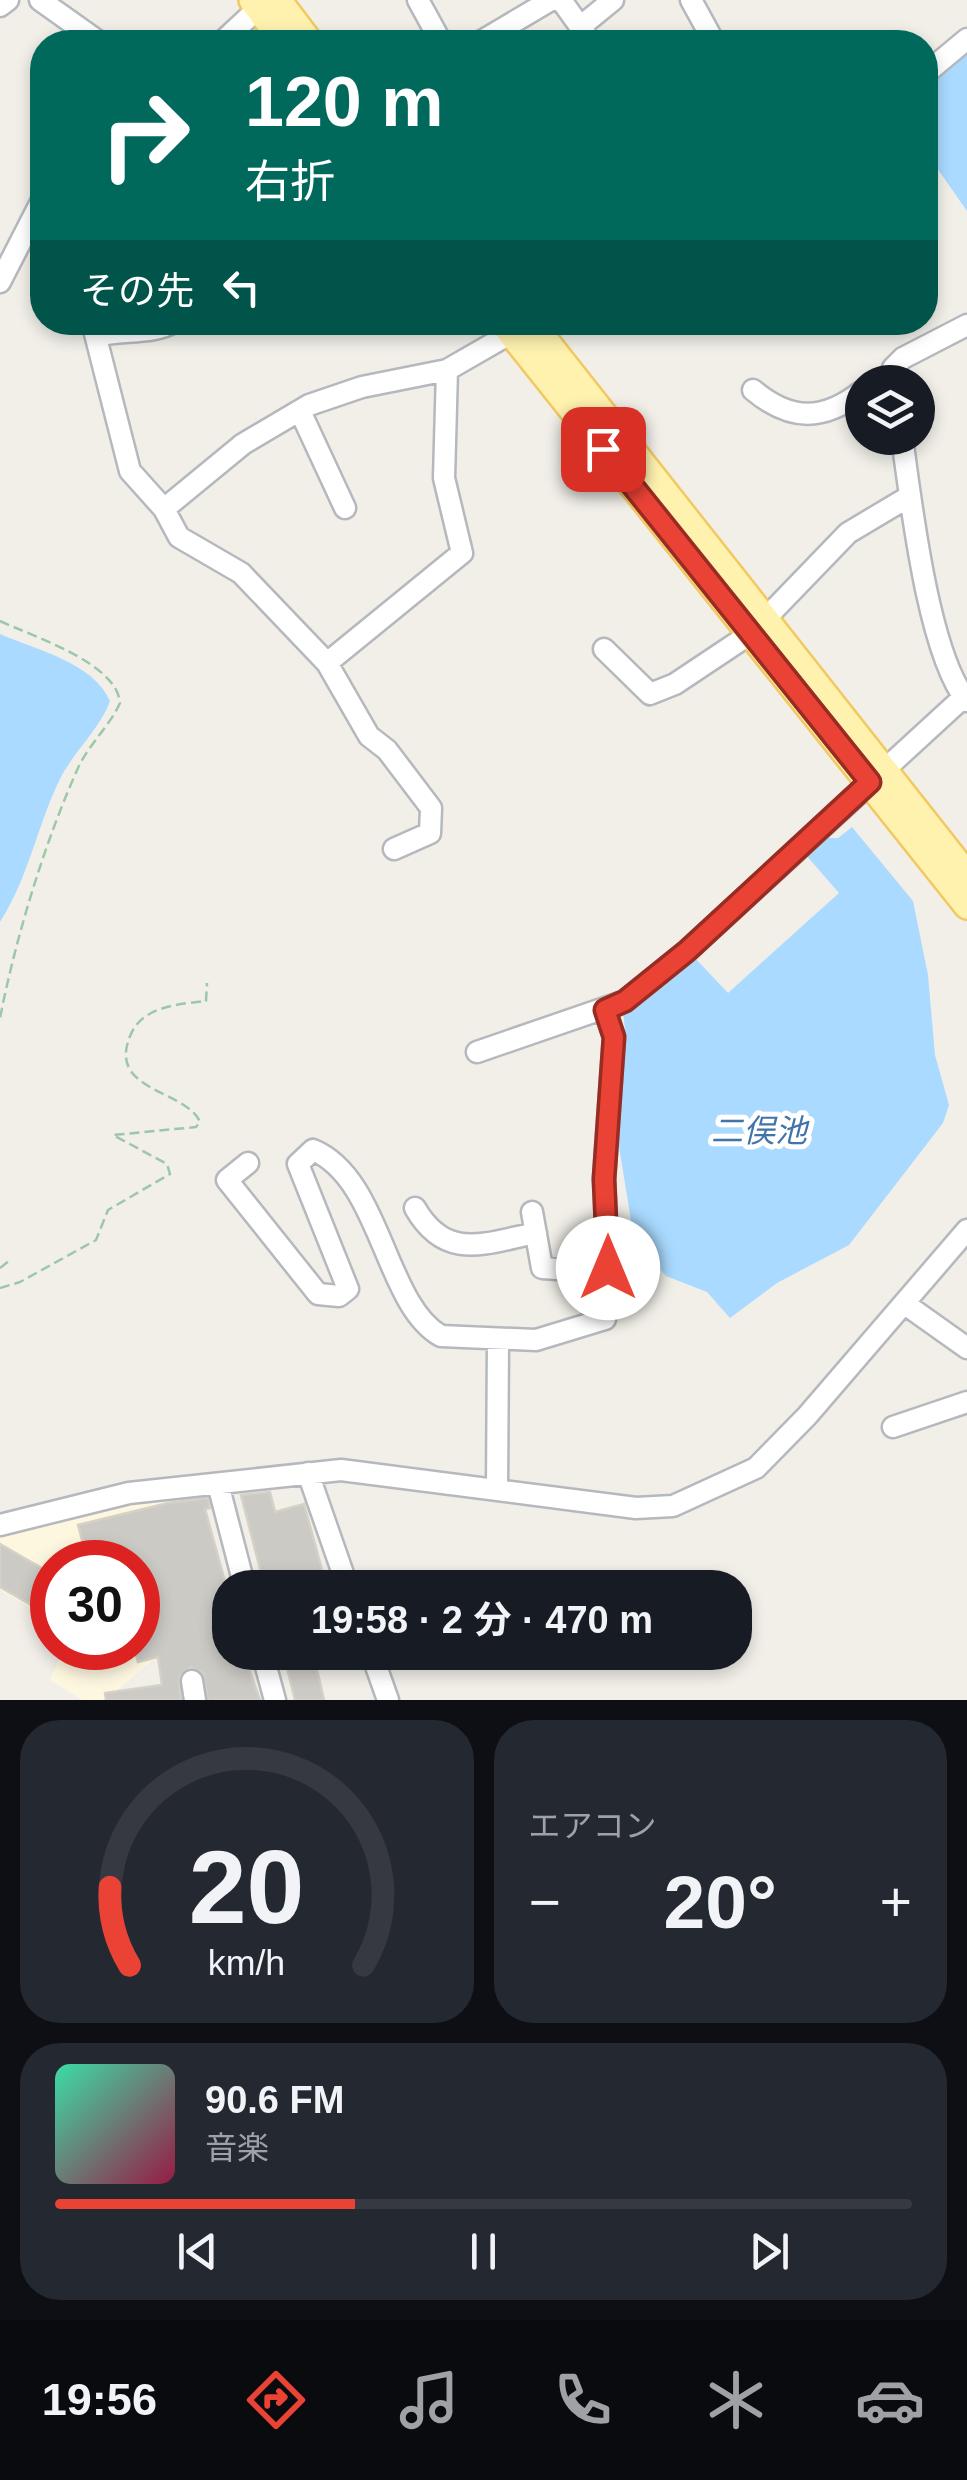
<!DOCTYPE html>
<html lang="ja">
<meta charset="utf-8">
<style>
body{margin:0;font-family:Arial,"Noto Sans JP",sans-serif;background:#242831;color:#f1f3f6;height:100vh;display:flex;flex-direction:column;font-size:38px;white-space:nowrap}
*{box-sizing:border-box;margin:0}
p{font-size:32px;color:#9ea1a6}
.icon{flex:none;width:55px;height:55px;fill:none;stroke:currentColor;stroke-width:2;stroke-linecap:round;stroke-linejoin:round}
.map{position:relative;height:1700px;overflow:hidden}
.drawer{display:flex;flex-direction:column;gap:20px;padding:20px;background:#0d0f14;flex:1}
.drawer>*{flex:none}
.top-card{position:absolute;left:30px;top:30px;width:908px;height:305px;border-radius:40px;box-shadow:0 5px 15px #0003;background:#00695c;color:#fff;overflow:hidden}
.tools{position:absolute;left:845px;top:365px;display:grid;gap:20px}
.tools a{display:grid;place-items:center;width:90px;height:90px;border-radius:50%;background:#171b24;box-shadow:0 5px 15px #0003;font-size:50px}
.speed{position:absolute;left:30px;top:1540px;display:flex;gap:20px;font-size:50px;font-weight:700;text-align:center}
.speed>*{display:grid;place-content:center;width:130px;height:130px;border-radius:50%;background:#171b24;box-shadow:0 5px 15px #0003;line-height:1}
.speed .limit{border:15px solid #d22;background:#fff;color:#111}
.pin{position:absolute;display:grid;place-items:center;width:85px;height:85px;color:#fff;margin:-42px;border-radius:20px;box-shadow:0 5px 15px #0006}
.me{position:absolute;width:110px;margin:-55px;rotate:0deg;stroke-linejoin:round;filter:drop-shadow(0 0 8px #0008)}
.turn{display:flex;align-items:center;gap:35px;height:210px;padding:0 50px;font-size:45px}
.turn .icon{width:130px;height:130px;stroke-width:2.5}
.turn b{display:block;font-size:70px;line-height:85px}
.then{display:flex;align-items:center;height:95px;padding:0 50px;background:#0003;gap:20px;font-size:38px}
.big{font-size:75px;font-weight:700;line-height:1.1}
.drawer .tile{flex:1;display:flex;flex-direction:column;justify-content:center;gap:15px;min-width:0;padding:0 35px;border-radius:40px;background:#242831}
.drawer .dial{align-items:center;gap:0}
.dial svg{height:260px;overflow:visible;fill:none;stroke:#363941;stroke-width:7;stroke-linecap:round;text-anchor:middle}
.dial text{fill:#f1f3f6;stroke:none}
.song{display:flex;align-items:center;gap:30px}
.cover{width:120px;height:120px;border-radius:15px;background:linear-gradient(135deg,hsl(160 70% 55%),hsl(340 70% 35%))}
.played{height:10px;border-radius:5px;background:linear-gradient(90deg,#ea4335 35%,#363941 35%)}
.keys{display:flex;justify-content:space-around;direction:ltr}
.heat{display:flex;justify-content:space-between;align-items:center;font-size:55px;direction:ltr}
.drawer .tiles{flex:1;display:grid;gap:20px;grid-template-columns:1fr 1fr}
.tile:last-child{grid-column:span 2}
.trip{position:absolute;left:212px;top:1570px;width:540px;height:100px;border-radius:40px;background:#171b24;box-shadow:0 5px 15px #0003;font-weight:700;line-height:100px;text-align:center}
.menu{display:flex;height:160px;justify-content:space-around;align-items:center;background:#090b0e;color:#9ea1a6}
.menu .icon{width:70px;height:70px}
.menu .current{color:#ea4335}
.menu b{font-size:45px;color:#f1f3f6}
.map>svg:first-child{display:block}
</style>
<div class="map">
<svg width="967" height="1700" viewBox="0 0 967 1700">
<rect width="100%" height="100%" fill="#f1efe8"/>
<path fill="#fef7e0" d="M171 1489 214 1645 152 1661 105 1700H82L50 1680 64 1648H138V1562H52L51 1619 0 1590V1525Z"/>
<path fill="#aadaff" d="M967 47V211L925 151V82Z
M0 634C36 650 93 662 110 701 100 729 74 751 60 779 37 826 29 877 0 922Z
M852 827 913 901 928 975 935 1055 949 1105 943 1123 849 1245 777 1283 730 1318 707 1292 666 1276 634 1239 617 1134 626 1040 623 1010 693 956 728 993 839 893 805 854 822 838H838Z"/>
<path fill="#cccac5" stroke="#d6d1c6" stroke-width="2.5" d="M270 1492 275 1512 304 1504 327 1588H265L241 1495Z
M208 1498 210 1508 205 1509 230 1600V1652H243L260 1700H208L203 1673 191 1667 179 1677 181 1700H106L105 1693 162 1685 158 1657 138 1662 134 1648 138 1562 111 1559 88 1562 78 1525 168 1503Z
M0 1544 52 1574V1617L0 1587Z
M283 1652H313L324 1700H295Z"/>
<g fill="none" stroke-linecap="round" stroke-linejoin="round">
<g stroke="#b5b8bc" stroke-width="25">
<path id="minor" d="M40 0 99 42
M418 0 441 42
M561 0 591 42
M691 0 714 42
M0 6 8 0
M580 27 613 0
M222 42 266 1
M480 42 551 0
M925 74 967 39
M0 282 42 200
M92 322 130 471 164 509
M96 336C122 329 152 335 174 322
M895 382 893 368 903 358 967 325
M753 390C791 422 824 421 862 391
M300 411 345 508
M902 438C911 501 928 654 967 701
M764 620 848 533 910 496
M604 649 650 694 675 684 750 634
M327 663 462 553 444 478 447 370
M394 849 430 833 431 808 387 750 369 736 327 663 241 573 179 537 164 509 243 444 309 405 362 387 447 370 520 328
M605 1010 614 1037 604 1179 608 1268
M477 1052 625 1001 687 951 967 694
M248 1163 227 1180 318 1294 339 1296 348 1289 298 1164 313 1150C381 1178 385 1305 441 1336L536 1340 605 1319 589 1271 542 1268 532 1212
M415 1208C446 1262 485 1243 536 1233
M905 1304 967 1348
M893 1427 967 1402
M308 1473 348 1588
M218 1484 245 1588
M497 1488 498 1340
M0 1525 129 1493 341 1470 636 1508 673 1506 756 1468 807 1416 967 1230
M262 1652 275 1700
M371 1652 388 1700
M192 1681 195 1700"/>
</g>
<g stroke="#f2c960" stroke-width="30">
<path id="major" d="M252 0 283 42
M278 0 310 42
M502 322 967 906
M531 322 967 875"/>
</g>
<path stroke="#9cc7a9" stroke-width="2.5" stroke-dasharray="10 5" stroke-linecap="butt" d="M0 621C34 637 117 663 120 703 109 727 89 744 78 768 44 844 16 937 0 1018
M0 1268 10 1260
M0 1288 20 1282 96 1240 108 1210 170 1174 167 1164 113 1135 196 1127 200 1122C186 1089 105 1092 131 1034 143 1006 180 1004 206 1001L207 983"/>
<use href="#minor" stroke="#fff" stroke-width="20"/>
<use href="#major" stroke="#fff2af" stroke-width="25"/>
</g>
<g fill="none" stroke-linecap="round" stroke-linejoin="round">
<g stroke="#982c22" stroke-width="25">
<path id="route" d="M603 449 870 782 687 951 625 1001 605 1010 614 1037 604 1179 608 1268"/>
</g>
<use href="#route" stroke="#ea4335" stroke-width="18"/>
</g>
<g text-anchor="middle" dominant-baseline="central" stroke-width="10" stroke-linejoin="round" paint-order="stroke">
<g font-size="32" font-style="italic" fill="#4174aa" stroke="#fff">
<text x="759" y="1131">二俣池</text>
</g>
</g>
</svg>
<div class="tools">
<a><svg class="icon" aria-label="layers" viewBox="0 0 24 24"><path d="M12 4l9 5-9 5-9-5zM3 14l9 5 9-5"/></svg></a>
</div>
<div class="speed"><div class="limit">30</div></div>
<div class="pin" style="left:603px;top:449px;background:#d93025"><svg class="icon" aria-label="arrive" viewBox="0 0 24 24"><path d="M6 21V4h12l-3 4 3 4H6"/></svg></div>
<svg class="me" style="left:608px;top:1268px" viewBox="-20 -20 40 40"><circle r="19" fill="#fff"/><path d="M0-13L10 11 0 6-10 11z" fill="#ea4335"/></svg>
<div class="trip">19:58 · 2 分 · 470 m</div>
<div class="top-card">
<div class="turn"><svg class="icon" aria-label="right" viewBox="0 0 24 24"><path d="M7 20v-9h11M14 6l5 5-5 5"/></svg><div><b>120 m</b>右折</div></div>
<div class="then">その先<svg class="icon" aria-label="left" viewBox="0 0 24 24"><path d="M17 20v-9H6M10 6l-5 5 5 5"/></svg></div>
</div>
</div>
<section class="drawer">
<div class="tiles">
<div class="tile dial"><svg viewBox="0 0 100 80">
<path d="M14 69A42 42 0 1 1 86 69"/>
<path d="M14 69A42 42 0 0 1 8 45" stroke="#ea4335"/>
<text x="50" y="56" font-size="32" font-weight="700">20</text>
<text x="50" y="72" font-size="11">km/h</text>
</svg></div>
<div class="tile"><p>エアコン</p>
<div class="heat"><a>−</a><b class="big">20°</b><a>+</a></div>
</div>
<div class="tile">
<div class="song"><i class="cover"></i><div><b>90.6 FM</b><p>音楽</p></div></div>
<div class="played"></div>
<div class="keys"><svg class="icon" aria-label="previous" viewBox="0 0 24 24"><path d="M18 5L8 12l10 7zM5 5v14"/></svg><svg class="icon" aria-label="pause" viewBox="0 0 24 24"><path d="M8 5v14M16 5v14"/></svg><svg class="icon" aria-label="next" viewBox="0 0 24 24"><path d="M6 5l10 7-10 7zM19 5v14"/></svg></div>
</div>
</div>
</section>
<nav class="menu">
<b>19:56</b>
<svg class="icon current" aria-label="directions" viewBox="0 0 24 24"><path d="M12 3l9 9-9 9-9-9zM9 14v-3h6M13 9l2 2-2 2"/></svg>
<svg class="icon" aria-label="music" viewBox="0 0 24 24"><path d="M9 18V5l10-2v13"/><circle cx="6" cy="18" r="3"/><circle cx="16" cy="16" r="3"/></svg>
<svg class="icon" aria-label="phone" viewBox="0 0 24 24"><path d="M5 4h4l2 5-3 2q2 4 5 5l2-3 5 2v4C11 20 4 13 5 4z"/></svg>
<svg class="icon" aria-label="climate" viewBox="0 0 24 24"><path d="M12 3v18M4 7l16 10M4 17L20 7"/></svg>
<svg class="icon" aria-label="car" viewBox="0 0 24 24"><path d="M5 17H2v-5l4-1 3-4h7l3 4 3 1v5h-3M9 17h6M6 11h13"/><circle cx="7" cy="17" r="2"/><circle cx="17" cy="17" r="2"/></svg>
</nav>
